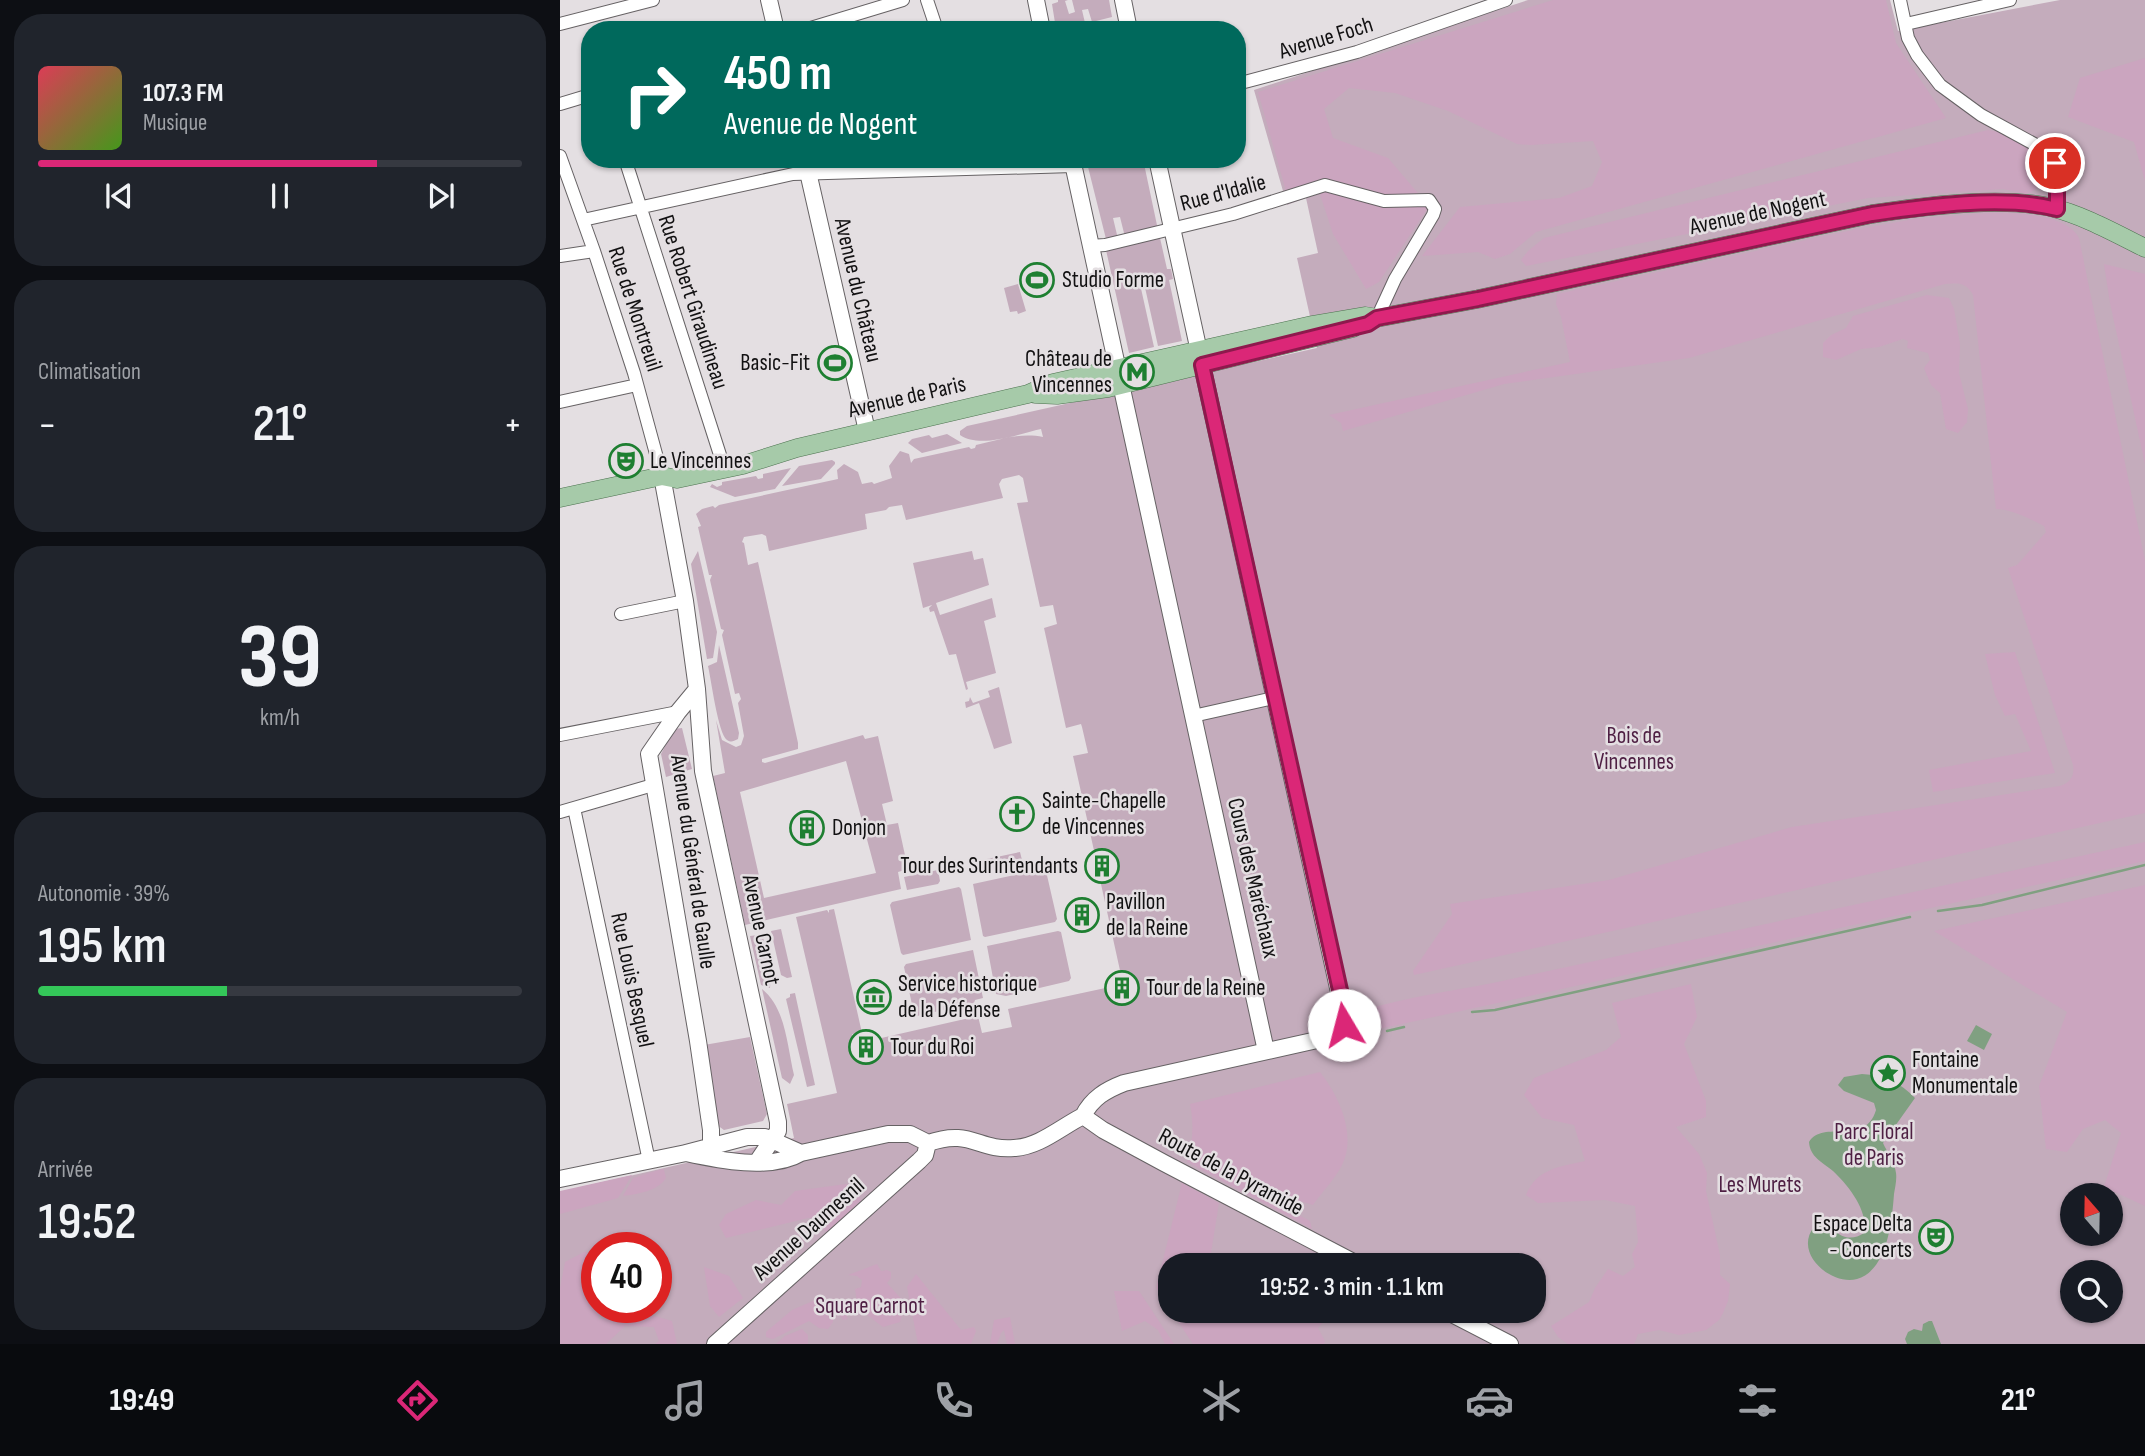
<!DOCTYPE html>
<html lang="fr">
<meta charset="utf-8">
<style>
body{margin:0;font-family:"Sofia Sans Condensed",sans-serif;background:#20242c;color:#f1f3f6;height:100vh;display:flex;flex-direction:column;font-size:26px;white-space:nowrap}
*{box-sizing:border-box;margin:0}
p{font-size:23px;color:#9ea1a6}
.icon{flex:none;width:38px;height:38px;fill:none;stroke:currentColor;stroke-width:2;stroke-linecap:round;stroke-linejoin:round}
.map{position:relative;flex:1;overflow:hidden}
.side{display:flex;flex-direction:column;gap:14px;padding:14px;background:#0d0f14;width:560px}
.side>*{flex:none}
.hud{position:absolute;left:21px;top:21px;width:665px;height:147px;border-radius:28px;box-shadow:0 2px 5px #0004;background:#00695c;color:#fff;overflow:hidden}
.needle{width:46px;rotate:340deg}
.buttons{position:absolute;left:1500px;top:1183px;display:grid;gap:14px}
.buttons a{display:grid;place-items:center;width:63px;height:63px;border-radius:50%;background:#171b24;box-shadow:0 2px 5px #0004;font-size:35px}
.speed{position:absolute;left:21px;top:1232px;display:flex;gap:14px;font-size:35px;font-weight:700;text-align:center}
.speed>*{display:grid;place-content:center;width:91px;height:91px;border-radius:50%;background:#171b24;box-shadow:0 2px 5px #0004;line-height:1}
.speed .limit{border:10px solid #d22;background:#fff;color:#111}
.pin{position:absolute;display:grid;place-items:center;width:60px;height:60px;color:#fff;margin:-30px;border:4px solid #fff;border-radius:50%;box-shadow:0 2px 7px #0007}
.me{position:absolute;width:77px;margin:-38px;rotate:352deg;stroke-linejoin:round;filter:drop-shadow(0 0 5px #0008)}
.turn{display:flex;align-items:center;gap:24px;height:147px;padding:0 28px;font-size:32px}
.turn .icon{width:91px;height:91px;stroke-width:2.5}
.turn b{display:block;font-size:49px;line-height:60px}
.big{font-size:52px;font-weight:600;line-height:1.1}
.side .tile{flex:1;display:flex;flex-direction:column;justify-content:center;gap:10px;min-width:0;padding:0 24px;border-radius:28px;background:#20242c}
.side .dial{align-items:center;gap:0}
.dial b{font-size:91px;line-height:1}
.song{display:flex;align-items:center;gap:21px}
.cover{width:84px;height:84px;border-radius:10px;background:linear-gradient(135deg,hsl(350 70% 55%),hsl(100 70% 35%))}
.played{height:7px;border-radius:4px;background:linear-gradient(90deg,#db2777 70%,#363941 70%)}
.keys{display:flex;justify-content:space-around;direction:ltr}
.heat{display:flex;justify-content:space-between;align-items:center;font-size:38px;direction:ltr}
.charge{height:10px;border-radius:5px;background:linear-gradient(90deg,#34c759 39%,#363941 0)}
.trip{position:absolute;left:598px;top:1253px;width:388px;height:70px;border-radius:28px;background:#171b24;box-shadow:0 2px 5px #0004;font-weight:600;line-height:70px;text-align:center}
.menu{display:flex;height:112px;justify-content:space-around;align-items:center;background:#090b0e;color:#9ea1a6}
.menu .icon{width:49px;height:49px}
.menu .current{color:#db2777}
.menu b{font-size:32px;color:#f1f3f6}
main{display:flex;flex:1;min-height:0}
.map>svg:first-child{display:block}
</style>
<main>
<section class="side">
<div class="tile">
<div class="song"><i class="cover"></i><div><b>107.3 FM</b><p>Musique</p></div></div>
<div class="played"></div>
<div class="keys"><svg class="icon" aria-label="previous" viewBox="0 0 24 24"><path d="M18 5L8 12l10 7zM5 5v14"/></svg><svg class="icon" aria-label="pause" viewBox="0 0 24 24"><path d="M8 5v14M16 5v14"/></svg><svg class="icon" aria-label="next" viewBox="0 0 24 24"><path d="M6 5l10 7-10 7zM19 5v14"/></svg></div>
</div>
<div class="tile"><p>Climatisation</p>
<div class="heat"><a>−</a><b class="big">21°</b><a>+</a></div>
</div>
<div class="tile dial"><b>39</b><p>km/h</p></div>
<div class="tile"><p>Autonomie · 39%</p><b class="big">195 km</b><div class="charge"></div></div>
<div class="tile"><p>Arrivée</p><b class="big">19:52</b></div>
</section>
<div class="map">
<svg width="1585" height="1344" viewBox="0 0 1585 1344">
<rect width="100%" height="100%" fill="#e4dfe2"/>
<path fill="#c4acbc" fill-rule="evenodd" d="M498 0H508L505 1 509 14 515 12 512 0H549L552 17 532 22 528 9 522 10 525 23 496 29 492 4 498 2Z
M968 0H1330L1338 31 1500 0H1585V1344H0V1192L234 1138 227 1104 277 1093 236 917 267 910 269 913V910L274 909 302 1033 292 1034 298 1056 297 1058 301 1061 318 1057 320 1053 317 1039 418 1016 422 1033 452 1027 448 1009 550 987 552 1001 557 1004 574 1000 577 996 571 972 561 975 539 875 553 872 549 853 535 855 513 756 528 753 522 727 521 724 506 728 484 628 497 624 493 605 480 607 457 503 468 502 463 478 459 475 442 479 439 484 443 498 346 520 342 505 329 507 326 510 305 514 307 529 209 551 206 536 202 534 184 537 182 542 184 543 188 565 198 562 238 743V749L202 759V762L205 763 303 735 305 739 318 736 333 801 322 804 327 825 338 823 348 869 338 872 341 889 185 925 153 776 165 773 156 720 162 740 176 747 181 745 184 736 178 703 181 699 179 693 175 694 162 635 164 630 161 629 150 580 152 575H149L138 527 141 526 136 514 142 509 153 506 155 508 159 505 278 479 277 470 284 464 298 472 302 484 312 482 314 484 332 478 329 466 340 451 349 454 351 463 354 459 409 447 411 449 415 448 416 445C438 440 461 432 483 437L481 429C458 434 420 449 400 435V431L407 426 757 348 737 258 758 253 746 198 727 205 694 90ZM286 761 316 873 204 898 180 792ZM1512 1195H1550V1234H1512ZM37 1248H96V1307H37ZM611 1265H975V1311H611ZM1512 1272H1550V1311H1512Z
M526 159H547L549 166 556 164 555 159H583L598 230 565 237 560 217 553 218 558 239H546Z
M600 238 607 269H611L613 279 609 280 622 341 598 346 584 283 580 284 594 347 569 353 546 250Z
M458 284 466 311 458 314 457 311 450 312 444 288Z
M387 434 402 443 362 453 348 443 352 439 369 435 372 438Z
M272 460 275 462V464L261 479 222 486 239 466Z
M231 468 215 489 175 497 150 487 152 484 157 487 162 485V482L196 476 198 479 203 478V474Z
M138 551 157 632 153 658 147 659 131 564Z
M412 551 414 560 423 558 429 585 376 603 380 615 432 598 436 617 424 621 436 673 406 682 408 689 406 690 396 654 389 655 374 611 370 612 369 608 372 605 363 608 353 563Z
M159 645 179 733 178 739C173 741 172 743 167 740 158 734 151 678 148 666L157 662Z
M439 687 452 743 434 749 419 703 406 708 405 702 409 701 410 697 413 703 430 697 428 691Z
M122 728 132 769 106 777 101 754 114 729Z
M460 852 463 864 429 871 427 859Z
M483 869 486 871 497 919 495 922 425 937 423 936 413 884Z
M378 870 380 881 378 884 347 890 344 877Z
M399 887 401 889 411 940 343 955 341 953 330 905 332 902Z
M221 929 232 977 227 978 221 975 211 931Z
M498 931 501 932 511 978 509 981 446 996 436 994 427 946Z
M198 935 203 937 211 971 210 988 201 985 190 936Z
M413 950 423 998 415 1000 414 1003 357 1016 354 1014 344 967 346 964Z
M202 989C226 1008 227 1046 234 1075L230 1084 222 1078Z
M235 993 255 1085 247 1087 226 999 230 997V994Z
M190 1037 207 1114 203 1121 164 1130 157 1125 144 1045Z"/>
<path fill="#cba5bf" d="M993 0H1326L1336 43 1386 118 976 232 950 254 935 259 918 252 862 256 900 207 999 198 1032 186 1042 162 1033 141 971 145 957 144 888 111 835 93 789 88 764 109 773 138 828 158 869 206 819 282 806 289 773 234 759 191 727 195 698 92Z
M1585 58V181L1574 142 1508 117 1520 78Z
M1428 130 1456 135 1482 158 1485 179 1475 190 1466 194 1443 189 1308 198 966 266 961 260 968 251 984 238Z
M1429 213C1453 213 1507 213 1519 238L1585 561V813L854 975 853 971 892 914 890 904 1049 880 1232 827 1500 786C1510 783 1515 776 1513 765L1448 568 1457 565 1486 532 1484 526C1470 519 1451 509 1436 509L1413 295C1406 282 1399 283 1385 284L1129 358 944 384 783 431 781 423 769 415 1010 362 1001 317 996 304 997 294 1288 231 1354 219Z
M1544 264 1585 274V464L1550 303Z
M1367 295 1389 298 1394 309 1400 344 1399 373 1408 409 1407 422 1398 433 1386 429 1380 393 1371 385 1364 368 1370 360 1368 353 1347 348 1348 341 1343 339 1319 347 1301 349 1276 360 1263 357V343L1271 335 1286 328 1293 316Z
M1455 652 1495 773 1373 792 1369 770 1471 751 1455 714 1445 716 1435 695 1425 654Z
M1585 842V861L810 1031 808 1009C849 997 891 991 933 983Z
M1585 885V1206L1544 1187 1561 1133 1545 1120 1523 1129 1507 1152 1486 1149 1479 1086 1507 1012 1374 931Z
M1131 984 1137 1017 1124 1044 1146 1101V1117L1116 1127 1139 1154 1147 1173 1146 1191 1160 1255V1275L1170 1284 1168 1301 1163 1313 1159 1320 1146 1330 1119 1335 1099 1330 1078 1334 1074 1344H1008L998 1337 991 1326 1029 1302 1035 1288 1048 1269 1063 1276 1075 1267 1072 1254 1078 1242 1075 1206 1045 1200 978 1203 966 1195C977 1168 1000 1167 1025 1161L1014 1125 982 1118 964 1095 974 1078 1046 1050 1061 1037 1052 1003Z
M760 1072C779 1096 797 1135 782 1165 775 1179 762 1192 753 1205L740 1201 737 1204 739 1215 750 1221 752 1229 627 1162C633 1142 634 1125 630 1104Z
M102 1169 104 1170 106 1178C98 1191 78 1194 63 1196L73 1178Z
M72 1175 58 1198 0 1214V1191Z
M622 1183 659 1203 649 1265H611V1310L596 1288Z
M286 1184 297 1189 301 1201 267 1232 260 1227 258 1218H248L166 1238 159 1225 166 1214 196 1200 221 1205 235 1191Z
M24 1252 37 1254V1307H43L38 1319 91 1315 112 1321 117 1344H95L99 1341 94 1327 65 1326 46 1344H0V1288L5 1262Z
M317 1264 321 1271 327 1270 331 1272V1278L327 1283 345 1303 340 1322 323 1327 298 1308 295 1289 301 1287 302 1280 297 1276 288 1275Z
M144 1267 169 1276 183 1298 159 1317 150 1306Z
M356 1274 401 1330 414 1327 416 1331 411 1344H358L347 1287Z
M554 1291H579L614 1344H605L598 1330 585 1321 562 1331Z
M260 1298 271 1303 281 1299 283 1304 292 1300 294 1308 286 1314 288 1319 283 1320 279 1314 273 1316V1322L268 1329 259 1328 249 1321 213 1339 206 1337V1332L232 1310Z
M611 1311H762L767 1318 758 1328 765 1341 764 1344H633Z
M450 1317 455 1344H447L444 1330 441 1333 437 1344H430L434 1320Z
M242 1329 248 1335V1344H216L225 1336Z"/>
<path fill="#80a081" d="M1416 1025 1432 1034 1424 1050 1407 1041Z
M1302 1074C1324 1075 1340 1082 1355 1098L1323 1143C1327 1152 1335 1163 1336 1173 1337 1179 1335 1188 1334 1194 1332 1220 1328 1270 1297 1279 1271 1286 1233 1253 1254 1227L1270 1225C1278 1237 1291 1242 1304 1233 1309 1211 1288 1185 1273 1171 1262 1162 1250 1157 1249 1142 1263 1119 1305 1147 1316 1110L1314 1103 1284 1091 1278 1085 1284 1077Z
M1369 1321H1372L1381 1344H1347L1345 1339 1348 1332 1354 1329 1362 1331 1363 1324Z"/>
<g fill="none" stroke-linecap="round" stroke-linejoin="round">
<path stroke="#80a081" stroke-width="2.5" d="M1378 911 1422 905 1585 865
M912 1012 935 1010 1350 917
M827 1031 844 1027"/>
<g stroke="#666264" stroke-width="14">
<path id="street" d="M367 0 377 30
M1340 0 1348 38 1357 55 1380 85 1421 115 1487 151 1497 172V209
M0 24 93 0
M1346 24 1450 0
M244 30 343 0
M677 84 797 52 946 0
M0 104 30 95
M0 156 34 251 74 373 102 476
M65 159 161 458
M23 220 233 174 513 166
M530 246 545 245 673 214 765 185 824 201 869 200 875 209 873 215 835 279 817 318
M0 256 34 251
M0 402 77 385
M61 614 125 601
M633 716 714 698
M0 735 118 712
M14 808 89 1161
M0 812 93 785"/>
</g>
<g stroke="#666264" stroke-width="18">
<path id="secondary" d="M209 0 216 30
M476 0 482 30
M563 0 569 30
M245 159 307 431
M512 159 706 1051
M102 476 125 601 137 689 118 712 89 754 138 1041 151 1130V1146
M137 689 143 771 218 1122V1131L197 1162
M523 1116C532 1098 546 1090 564 1083L775 1036 783 1029 785 1020 597 159
M523 1116 543 1130 604 1163 799 1265
M368 1143C411 1128 418 1151 454 1148 479 1147 501 1127 523 1116
M126 1153C158 1160 211 1171 241 1153L328 1134H350L368 1143
M0 1179 126 1153 187 1137H205L241 1153
M886 1311 950 1344
M155 1344 359 1161 365 1155 368 1143"/>
</g>
<g stroke="#4c724f" stroke-width="19">
<path id="primary" d="M475 394 497 395 548 388 793 328
M0 498 102 476 117 479 183 465 237 448 468 394 493 383 752 325 805 316 817 318 918 299 1312 214C1363 206 1439 196 1490 207 1523 215 1555 233 1585 248"/>
</g>
<use href="#street" stroke="#fff" stroke-width="12"/>
<use href="#secondary" stroke="#fff" stroke-width="16"/>
<use href="#primary" stroke="#a6caa9" stroke-width="18"/>
</g>
<g fill="none" stroke-linecap="round" stroke-linejoin="round">
<g stroke="#8e194d" stroke-width="18">
<path id="route" d="M784 1025 783 1004 642 365 808 324 817 318 918 299 1312 214C1366 206 1444 195 1497 209V172L1495 163"/>
</g>
<use href="#route" stroke="#db2777" stroke-width="12"/>
</g>
<defs>
<g id="stadium-ring" transform="scale(1.75)"><circle r="9.5" fill="#e4dfe2" stroke="#1e7f31" stroke-width="1.5"/><path d="M0-5a6.5 5 0 1 0 0 10a6.5 5 0 1 0 0-10ZM-3.5-1.8h7v3.6h-7Z" fill="#1e7f31"/></g>
<g id="metro-ring" transform="scale(1.75)"><circle r="9.5" fill="#e4dfe2" stroke="#1e7f31" stroke-width="1.5"/><path d="M-5.5 5V-5H-3L0 0L3-5H5.5V5H3V-.5L0 4L-3-.5V5Z" fill="#1e7f31"/></g>
<g id="theatre-ring" transform="scale(1.75)"><circle r="9.5" fill="#e4dfe2" stroke="#1e7f31" stroke-width="1.5"/><path d="M-5-5.5Q0-4 5-5.5V0Q5 5 0 6Q-5 5-5 0ZM-3.3-2.5H-1v1.5H-3.3ZM1-2.5H3.3v1.5H1ZM-2.8 1Q0 5.5 2.8 1Z" fill="#1e7f31"/></g>
<g id="church-ring" transform="scale(1.75)"><circle r="9.5" fill="#e4dfe2" stroke="#1e7f31" stroke-width="1.5"/><path d="M-1.2-6h2.4v3.5h3.3v2.4h-3.3V6h-2.4V-.1h-3.3v-2.4h3.3Z" fill="#1e7f31"/></g>
<g id="building-ring" transform="scale(1.75)"><circle r="9.5" fill="#e4dfe2" stroke="#1e7f31" stroke-width="1.5"/><path d="M-4-6H4V6H1V3H-1V6H-4ZM-2.5-4.3h1.7v1.8h-1.7ZM.8-4.3h1.7v1.8H.8ZM-2.5-1h1.7V.8h-1.7ZM.8-1h1.7V.8H.8Z" fill="#1e7f31"/></g>
<g id="museum-ring" transform="scale(1.75)"><circle r="9.5" fill="#e4dfe2" stroke="#1e7f31" stroke-width="1.5"/><path d="M0-6L6-3V-2H-6V-3ZM-5-1h2V3h-2ZM-1-1h2V3h-2ZM3-1h2V3H3ZM-6 4H6V6H-6Z" fill="#1e7f31"/></g>
<g id="sight-ring" transform="scale(1.75)"><circle r="9.5" fill="#e4dfe2" stroke="#1e7f31" stroke-width="1.5"/><path d="M0-6L1.8-2.2L6-1.7L2.9 1.2L3.7 5.4L0 3.3L-3.7 5.4L-2.9 1.2L-6-1.7L-1.8-2.2Z" fill="#1e7f31"/></g>
</defs>
<g fill-rule="evenodd">
<use href="#stadium-ring" x="477" y="280"/>
<use href="#stadium-ring" x="275" y="363"/>
<use href="#metro-ring" x="577" y="372"/>
<use href="#theatre-ring" x="66" y="461"/>
<use href="#church-ring" x="457" y="814"/>
<use href="#building-ring" x="247" y="828"/>
<use href="#building-ring" x="542" y="866"/>
<use href="#building-ring" x="522" y="915"/>
<use href="#building-ring" x="562" y="988"/>
<use href="#museum-ring" x="314" y="997"/>
<use href="#building-ring" x="306" y="1047"/>
<use href="#sight-ring" x="1328" y="1073"/>
<use href="#theatre-ring" x="1376" y="1237"/>
</g>
<g text-anchor="middle" dominant-baseline="central" stroke-width="5" stroke-linejoin="round" paint-order="stroke">
<g font-size="23" fill="#121112" stroke="#e4dfe2">
<text transform="translate(766 38) rotate(-17)">Avenue Foch</text>
<text transform="translate(663 193) rotate(-15)">Rue d'Idalie</text>
<text transform="translate(1198 213) rotate(-12)">Avenue de Nogent</text>
<text transform="translate(298 290) rotate(77)">Avenue du Château</text>
<text transform="translate(133 302) rotate(72)">Rue Robert Giraudineau</text>
<text transform="translate(75 309) rotate(72)">Rue de Montreuil</text>
<text transform="translate(347 397) rotate(-13)">Avenue de Paris</text>
<text transform="translate(133 862) rotate(82)">Avenue du Général de Gaulle</text>
<text transform="translate(693 878) rotate(77)">Cours des Maréchaux</text>
<text transform="translate(201 930) rotate(78)">Avenue Carnot</text>
<text transform="translate(72 980) rotate(78)">Rue Louis Besquel</text>
<text transform="translate(671 1172) rotate(28)">Route de la Pyramide</text>
<text transform="translate(249 1229) rotate(-42)">Avenue Daumesnil</text>
</g>
<g font-size="23" fill="#121112" stroke="#e4dfe2" text-anchor="start">
<text x="502" y="280">Studio Forme</text>
<text x="552" y="359" text-anchor="end">Château de<tspan x="552" dy="26">Vincennes</tspan></text>
<text x="250" y="363" text-anchor="end">Basic-Fit</text>
<text x="90" y="461">Le Vincennes</text>
<text x="482" y="801">Sainte-Chapelle<tspan x="482" dy="26">de Vincennes</tspan></text>
<text x="272" y="828">Donjon</text>
<text x="518" y="866" text-anchor="end">Tour des Surintendants</text>
<text x="546" y="902">Pavillon<tspan x="546" dy="26">de la Reine</tspan></text>
<text x="338" y="984">Service historique<tspan x="338" dy="26">de la Défense</tspan></text>
<text x="586" y="988">Tour de la Reine</text>
<text x="330" y="1047">Tour du Roi</text>
<text x="1352" y="1060">Fontaine<tspan x="1352" dy="26">Monumentale</tspan></text>
<text x="1352" y="1224" text-anchor="end">Espace Delta<tspan x="1352" dy="26">- Concerts</tspan></text>
</g>
<g font-size="23" fill="#4e1f43" stroke="#e4dfe2">
<text x="1074" y="736">Bois de<tspan x="1074" dy="26">Vincennes</tspan></text>
<text x="1314" y="1132">Parc Floral<tspan x="1314" dy="26">de Paris</tspan></text>
<text x="1200" y="1185">Les Murets</text>
<text x="310" y="1306">Square Carnot</text>
</g>
</g>
</svg>
<div class="buttons">
<a><svg class="needle" viewBox="-14 -14 28 28"><path d="M0-13l5 13h-10z" fill="#e53935"/><path d="M0 13l5-13h-10z" fill="#9ea1a6"/></svg></a>
<a><svg class="icon" aria-label="search" viewBox="0 0 24 24"><circle cx="10" cy="10" r="6"/><path d="M15 15l6 6"/></svg></a>
</div>
<div class="speed"><div class="limit">40</div></div>
<div class="pin" style="left:1495px;top:163px;background:#d93025"><svg class="icon" aria-label="arrive" viewBox="0 0 24 24"><path d="M6 21V4h12l-3 4 3 4H6"/></svg></div>
<svg class="me" style="left:784px;top:1025px" viewBox="-20 -20 40 40"><circle r="19" fill="#fff"/><path d="M0-13L10 11 0 6-10 11z" fill="#db2777"/></svg>
<div class="trip">19:52 · 3 min · 1.1 km</div>
<div class="hud">
<div class="turn"><svg class="icon" aria-label="right" viewBox="0 0 24 24"><path d="M7 20v-9h11M14 6l5 5-5 5"/></svg><div><b>450 m</b>Avenue de Nogent</div></div>
</div>
</div>
</main>
<nav class="menu">
<b>19:49</b>
<svg class="icon current" aria-label="directions" viewBox="0 0 24 24"><path d="M12 3l9 9-9 9-9-9zM9 14v-3h6M13 9l2 2-2 2"/></svg>
<svg class="icon" aria-label="music" viewBox="0 0 24 24"><path d="M9 18V5l10-2v13"/><circle cx="6" cy="18" r="3"/><circle cx="16" cy="16" r="3"/></svg>
<svg class="icon" aria-label="phone" viewBox="0 0 24 24"><path d="M5 4h4l2 5-3 2q2 4 5 5l2-3 5 2v4C11 20 4 13 5 4z"/></svg>
<svg class="icon" aria-label="climate" viewBox="0 0 24 24"><path d="M12 3v18M4 7l16 10M4 17L20 7"/></svg>
<svg class="icon" aria-label="car" viewBox="0 0 24 24"><path d="M5 17H2v-5l4-1 3-4h7l3 4 3 1v5h-3M9 17h6M6 11h13"/><circle cx="7" cy="17" r="2"/><circle cx="17" cy="17" r="2"/></svg>
<svg class="icon" aria-label="filters" viewBox="0 0 24 24"><path d="M4 7h16M4 17h16"/><circle cx="9" cy="7" r="2"/><circle cx="15" cy="17" r="2"/></svg>
<b>21°</b>
</nav>
